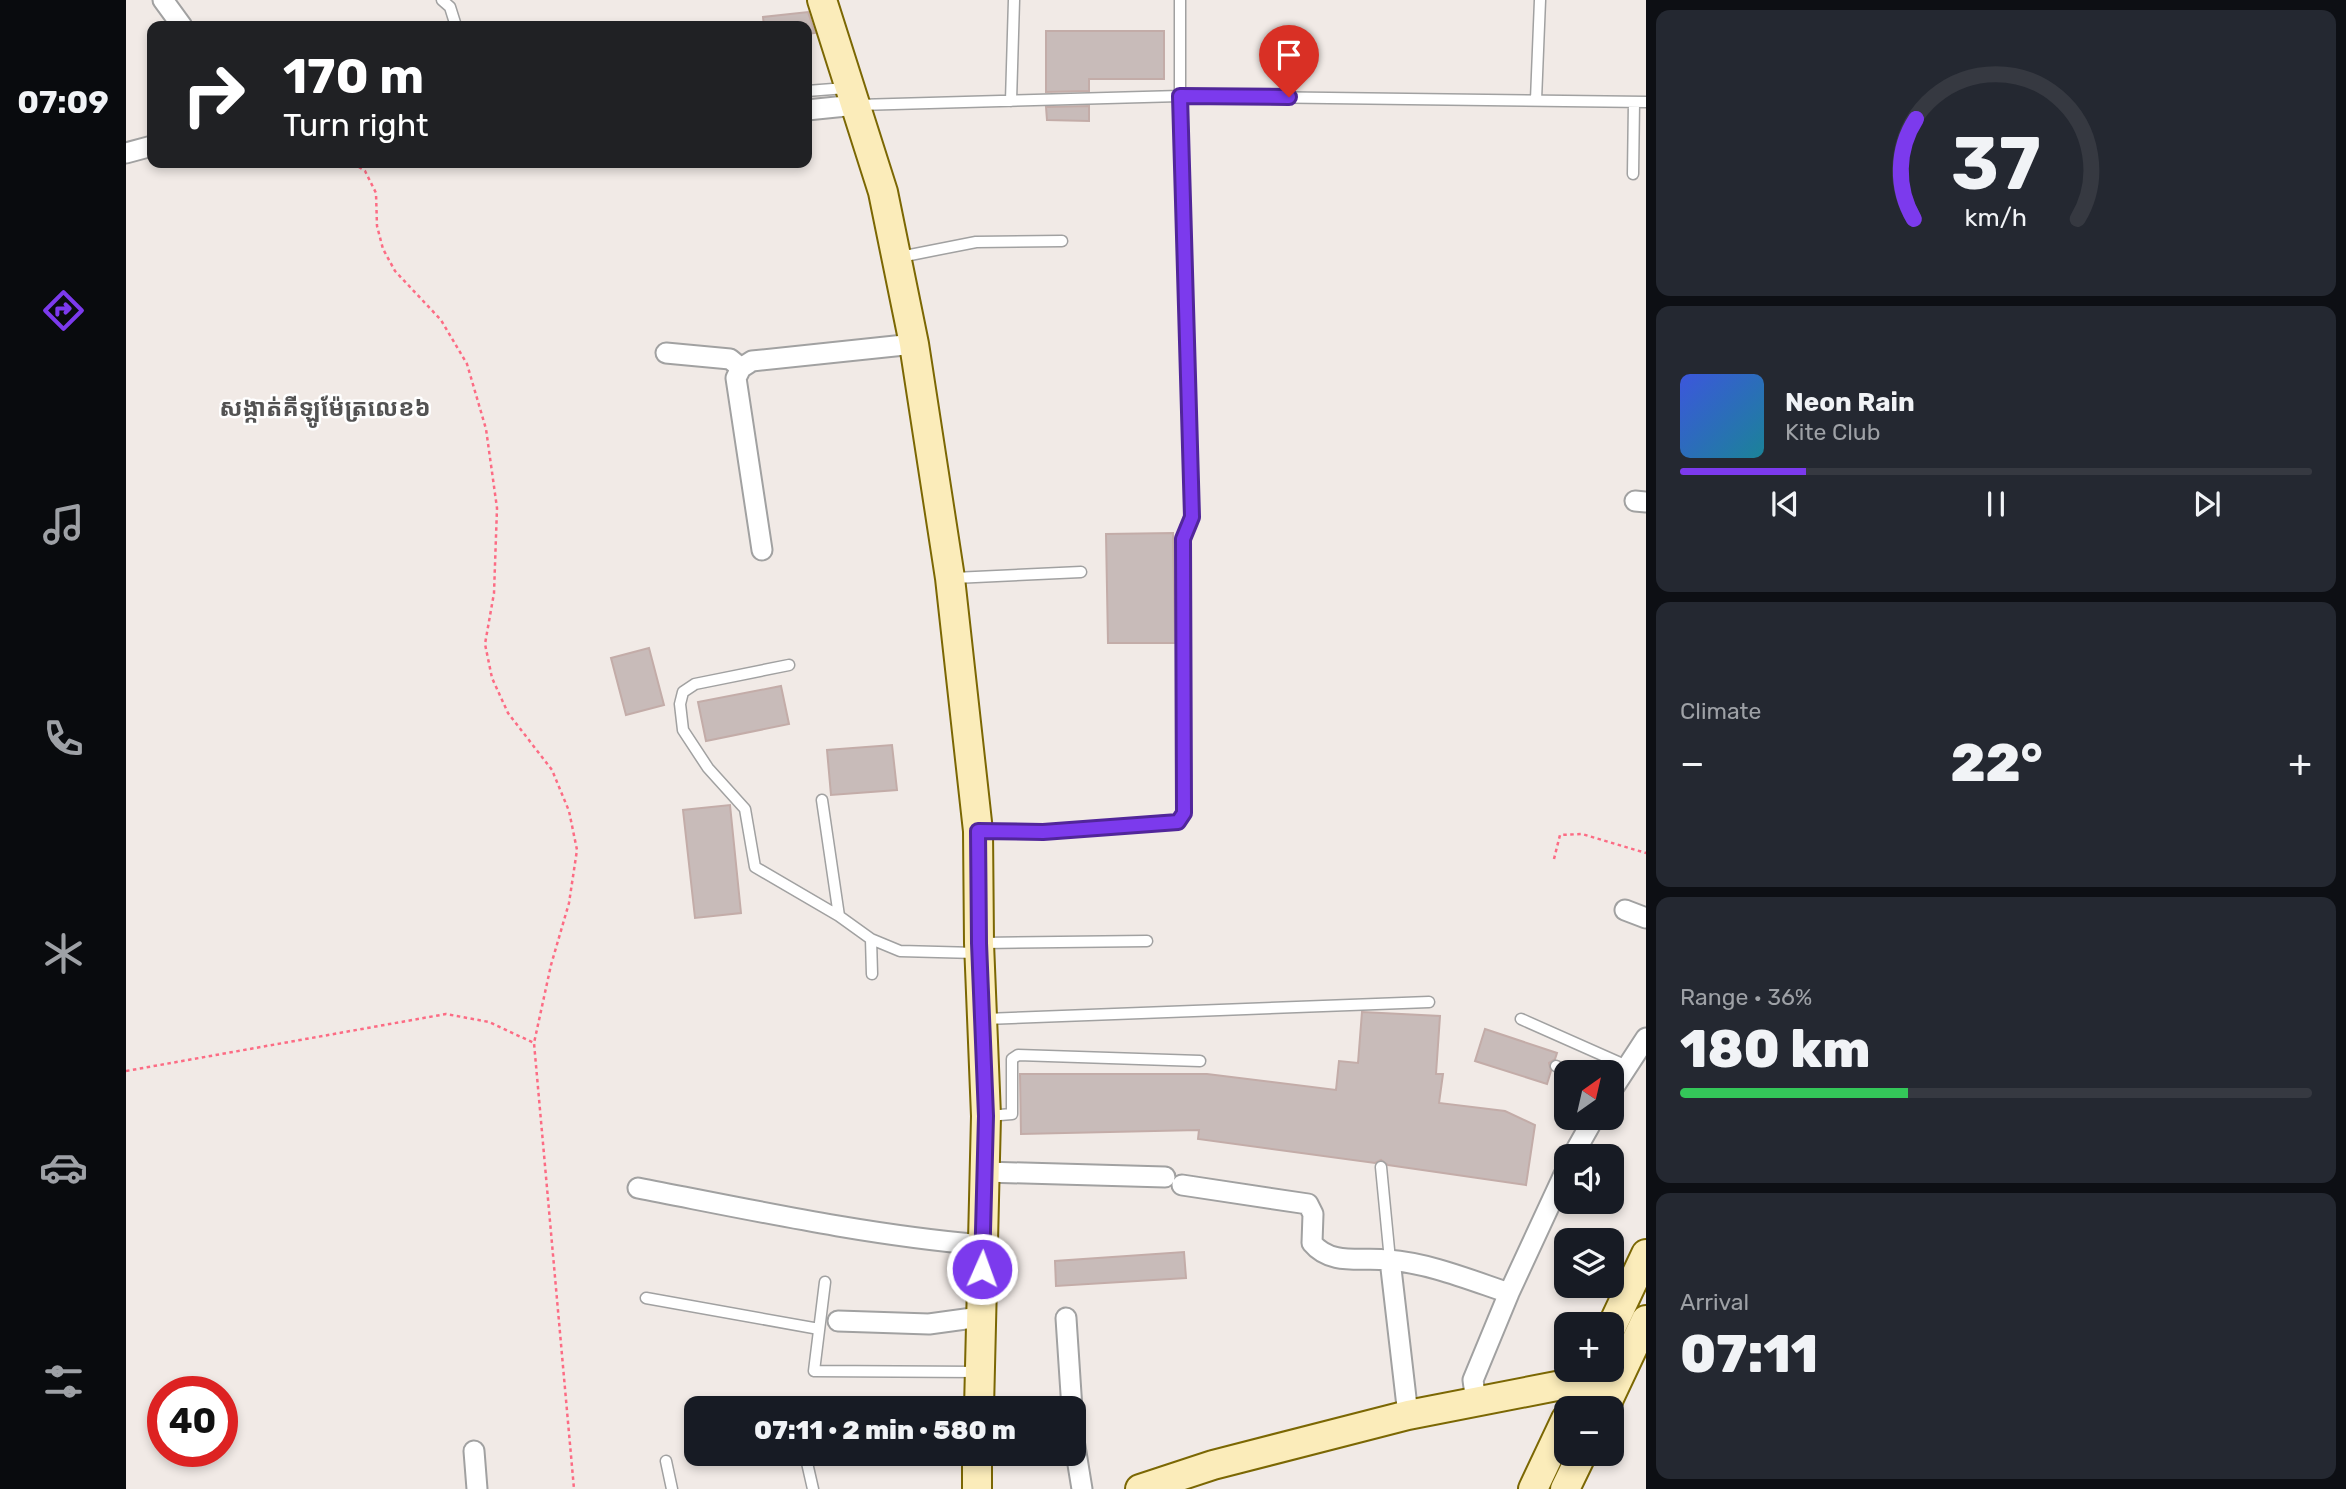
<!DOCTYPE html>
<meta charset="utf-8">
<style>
body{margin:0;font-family:Rubik,"Noto Sans Khmer",sans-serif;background:#242831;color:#f1f3f6;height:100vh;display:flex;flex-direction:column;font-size:26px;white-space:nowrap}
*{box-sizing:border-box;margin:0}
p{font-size:23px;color:#9ea1a6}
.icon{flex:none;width:38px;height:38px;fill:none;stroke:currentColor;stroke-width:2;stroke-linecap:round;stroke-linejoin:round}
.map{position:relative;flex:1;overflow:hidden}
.panel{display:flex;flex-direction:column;gap:10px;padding:10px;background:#0d0f14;width:700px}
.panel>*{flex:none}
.banner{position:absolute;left:21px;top:21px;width:665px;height:147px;border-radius:14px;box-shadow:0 4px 10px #0003;background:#202124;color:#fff;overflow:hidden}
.needle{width:46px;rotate:34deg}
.buttons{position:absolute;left:1428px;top:1060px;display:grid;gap:14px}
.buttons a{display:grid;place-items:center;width:70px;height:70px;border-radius:14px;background:#171b24;box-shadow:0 4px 10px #0003;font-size:35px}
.speed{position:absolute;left:21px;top:1376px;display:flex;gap:14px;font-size:35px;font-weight:700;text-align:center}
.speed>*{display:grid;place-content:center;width:91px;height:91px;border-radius:50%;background:#171b24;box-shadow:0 4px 10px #0003;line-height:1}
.speed .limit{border:10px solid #d22;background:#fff;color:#111}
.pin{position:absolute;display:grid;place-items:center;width:60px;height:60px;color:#fff;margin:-72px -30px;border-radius:50% 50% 50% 0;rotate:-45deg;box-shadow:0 0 7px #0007}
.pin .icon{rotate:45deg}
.me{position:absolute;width:77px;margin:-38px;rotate:2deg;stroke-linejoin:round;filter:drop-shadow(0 0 5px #0008)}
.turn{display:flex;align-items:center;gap:24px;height:147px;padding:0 21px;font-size:32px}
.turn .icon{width:91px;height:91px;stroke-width:2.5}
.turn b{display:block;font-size:49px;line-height:60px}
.big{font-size:52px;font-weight:800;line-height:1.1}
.panel .tile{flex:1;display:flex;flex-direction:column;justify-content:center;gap:10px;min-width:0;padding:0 24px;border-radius:14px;background:#242831}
.panel .dial{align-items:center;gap:0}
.dial svg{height:182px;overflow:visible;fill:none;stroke:#363941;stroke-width:7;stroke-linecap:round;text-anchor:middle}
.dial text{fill:#f1f3f6;stroke:none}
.song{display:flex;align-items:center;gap:21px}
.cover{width:84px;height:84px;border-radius:10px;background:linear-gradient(135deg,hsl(230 70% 55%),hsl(190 70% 35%))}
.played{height:7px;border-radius:4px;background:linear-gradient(90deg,#7c3aed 20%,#363941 20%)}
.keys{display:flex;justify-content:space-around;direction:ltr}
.heat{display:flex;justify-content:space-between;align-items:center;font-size:38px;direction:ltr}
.charge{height:10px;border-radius:5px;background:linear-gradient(90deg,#34c759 36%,#363941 0)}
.trip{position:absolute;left:558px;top:1396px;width:402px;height:70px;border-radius:14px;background:#171b24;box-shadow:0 4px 10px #0003;font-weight:800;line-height:70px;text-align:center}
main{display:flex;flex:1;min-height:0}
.dock{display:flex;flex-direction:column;width:126px;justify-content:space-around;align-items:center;background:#090b0e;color:#9ea1a6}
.dock .icon{width:49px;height:49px}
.dock .selected{color:#7c3aed}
.dock b{font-size:32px;color:#f1f3f6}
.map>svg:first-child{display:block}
</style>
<main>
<nav class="dock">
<b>07:09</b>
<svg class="icon selected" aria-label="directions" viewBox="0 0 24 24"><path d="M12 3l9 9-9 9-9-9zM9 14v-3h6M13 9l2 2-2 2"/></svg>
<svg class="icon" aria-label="music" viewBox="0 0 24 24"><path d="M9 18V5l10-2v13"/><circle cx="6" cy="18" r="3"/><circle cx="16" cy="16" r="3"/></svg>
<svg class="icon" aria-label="phone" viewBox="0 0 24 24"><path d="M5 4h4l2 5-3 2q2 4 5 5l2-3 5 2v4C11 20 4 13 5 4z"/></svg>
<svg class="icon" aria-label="climate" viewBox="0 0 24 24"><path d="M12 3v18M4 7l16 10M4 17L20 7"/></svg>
<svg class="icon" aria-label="car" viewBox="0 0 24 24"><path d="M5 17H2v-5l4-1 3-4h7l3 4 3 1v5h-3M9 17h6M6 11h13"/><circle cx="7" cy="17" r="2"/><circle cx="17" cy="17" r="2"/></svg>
<svg class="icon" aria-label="filters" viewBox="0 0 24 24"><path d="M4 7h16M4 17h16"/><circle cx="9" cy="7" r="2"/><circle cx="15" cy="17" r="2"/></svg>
</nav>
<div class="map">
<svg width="1520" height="1489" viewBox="0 0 1520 1489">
<rect width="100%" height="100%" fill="#f1eae6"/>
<path fill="#c8bbb9" stroke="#c3aca8" stroke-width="2" d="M682 12 689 33 681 34V26H638L637 17Z
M920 31H1038V79H963V91L920 92Z
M963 106V121L921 120 920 107Z
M1047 533 1049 643H982L980 534Z
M523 648 538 705 500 715 485 658Z
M655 686 663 724 580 741 572 702Z
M766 745 771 790 705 795 701 750Z
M604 805 615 913 569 918 557 810Z
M1236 1012 1314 1016 1310 1074H1317L1313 1103 1379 1111 1409 1125 1400 1185 1262 1165 1255 1160 1249 1163 1072 1139 1073 1130 895 1134 894 1074H1081L1210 1090 1213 1061 1232 1063Z
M1359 1029 1431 1053 1429 1059 1423 1063 1425 1071 1421 1084 1349 1061Z
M1058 1252 1060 1278 930 1286 929 1261Z"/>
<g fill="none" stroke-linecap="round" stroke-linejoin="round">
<g stroke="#a1a1a1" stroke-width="13">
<path id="lane" d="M316 0 324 7 330 26
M1054 0V96L1520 102
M681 91 720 88
M1410 100 1414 0
M885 101 888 0
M732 105 1054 96 1066 517 1057 539 1058 813 1052 822 1038 821 917 832 856 831
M1507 174 1508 102
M774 257 850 242 936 241
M828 578 955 572
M663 665 569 684 557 692 554 704 557 730 582 768 619 809 629 867 713 916 745 939 774 951 850 953
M696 800 713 916
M745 939 746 974
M857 943 1021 941
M859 1019 1303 1002
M1395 1019 1501 1066
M1430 1066 1443 1073
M862 1116 886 1114V1059L892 1055 1074 1061
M1255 1167 1264 1260
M699 1282 688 1371 853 1372
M520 1298 693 1329
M679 1454 687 1489
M540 1461 546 1489"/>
</g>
<g stroke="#a1a1a1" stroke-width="23">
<path id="street" d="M37 0 56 26
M681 110 730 105
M0 153 26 146
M540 353 604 359 615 368
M1509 501 1520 502
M636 550 610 378 615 368 626 361 788 344
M1499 910 1520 918
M1486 1090 1520 1038
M1446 1157 1468 1118
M859 1172 1039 1177
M1056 1185 1182 1204 1187 1214 1186 1243C1205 1266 1235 1257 1262 1260 1303 1263 1344 1280 1383 1293
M512 1188C626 1210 740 1235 857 1245
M1264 1260 1282 1415
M940 1318 946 1409
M712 1321 803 1324 854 1317
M1350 1402 1347 1380 1383 1293 1440 1170
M948 1440 956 1489
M348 1451 351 1489"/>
</g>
<g stroke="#7b6703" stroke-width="32">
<path id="secondary" d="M696 0 757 192 788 344 824 578 852 831 853 943 860 1116 853 1409
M1486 1326 1520 1254
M1478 1409 1520 1320
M851 1489V1454
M1014 1489 1087 1465 1282 1415 1446 1383 1483 1399
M1407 1489 1440 1419
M1439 1489 1456 1454"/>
</g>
<path stroke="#fc6c84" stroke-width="2.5" stroke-dasharray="3.5 3.5" stroke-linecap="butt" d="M227 163 239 171 250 193 251 226 257 249 269 271 315 320 341 364 360 429 371 508 368 593 359 644 366 678 382 713 426 770 443 811 451 850 443 903 425 965 408 1043 448 1489
M1428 859 1434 835 1456 834 1520 853
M0 1071 320 1014 363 1022 408 1043"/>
<use href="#lane" stroke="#fff" stroke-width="10"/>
<use href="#street" stroke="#fff" stroke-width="19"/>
<use href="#secondary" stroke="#fbecba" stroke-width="28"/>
</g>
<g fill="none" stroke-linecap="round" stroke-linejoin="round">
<g stroke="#51269a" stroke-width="18">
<path id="route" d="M856 1269 860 1116 853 943 852 831 917 832 1052 822 1058 813 1057 539 1066 517 1054 96 1163 97"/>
</g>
<use href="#route" stroke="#7c3aed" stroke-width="12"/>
</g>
<g text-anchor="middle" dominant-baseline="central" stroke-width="5" stroke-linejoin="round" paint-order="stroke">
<g font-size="24" font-weight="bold" fill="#535353" stroke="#fff">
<text x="199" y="408">សង្កាត់គីឡូម៉ែត្រលេខ៦</text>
</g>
</g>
</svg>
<div class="buttons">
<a><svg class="needle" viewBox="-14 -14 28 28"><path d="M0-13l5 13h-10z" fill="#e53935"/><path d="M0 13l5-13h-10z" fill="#9ea1a6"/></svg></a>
<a><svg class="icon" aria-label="sound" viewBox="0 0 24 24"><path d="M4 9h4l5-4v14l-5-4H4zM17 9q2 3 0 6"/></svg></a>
<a><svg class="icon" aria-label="layers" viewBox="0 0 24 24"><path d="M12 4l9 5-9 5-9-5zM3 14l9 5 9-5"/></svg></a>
<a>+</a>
<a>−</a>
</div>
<div class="speed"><div class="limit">40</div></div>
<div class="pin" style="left:1163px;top:97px;background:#d93025"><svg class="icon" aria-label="arrive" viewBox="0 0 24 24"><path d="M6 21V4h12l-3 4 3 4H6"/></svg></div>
<svg class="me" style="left:856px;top:1269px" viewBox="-20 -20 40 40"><circle r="17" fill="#7c3aed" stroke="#fff" stroke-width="3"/><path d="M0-11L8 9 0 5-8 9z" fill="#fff"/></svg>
<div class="trip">07:11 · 2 min · 580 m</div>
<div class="banner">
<div class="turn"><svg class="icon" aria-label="right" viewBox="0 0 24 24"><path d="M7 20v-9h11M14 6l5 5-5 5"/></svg><div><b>170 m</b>Turn right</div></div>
</div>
</div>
<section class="panel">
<div class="tile dial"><svg viewBox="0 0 100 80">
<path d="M14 69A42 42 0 1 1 86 69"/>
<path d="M14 69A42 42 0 0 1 15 25" stroke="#7c3aed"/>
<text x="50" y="56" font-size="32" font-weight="700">37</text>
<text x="50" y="72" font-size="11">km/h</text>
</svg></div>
<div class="tile">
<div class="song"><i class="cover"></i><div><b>Neon Rain</b><p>Kite Club</p></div></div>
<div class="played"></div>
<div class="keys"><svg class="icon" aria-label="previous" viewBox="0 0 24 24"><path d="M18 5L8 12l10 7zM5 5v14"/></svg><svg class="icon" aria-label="pause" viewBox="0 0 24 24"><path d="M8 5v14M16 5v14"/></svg><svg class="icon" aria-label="next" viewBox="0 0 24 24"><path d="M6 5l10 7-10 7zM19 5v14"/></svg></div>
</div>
<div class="tile"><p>Climate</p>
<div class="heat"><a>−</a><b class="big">22°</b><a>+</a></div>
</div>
<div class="tile"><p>Range · 36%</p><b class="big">180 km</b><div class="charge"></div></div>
<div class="tile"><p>Arrival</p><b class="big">07:11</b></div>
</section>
</main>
